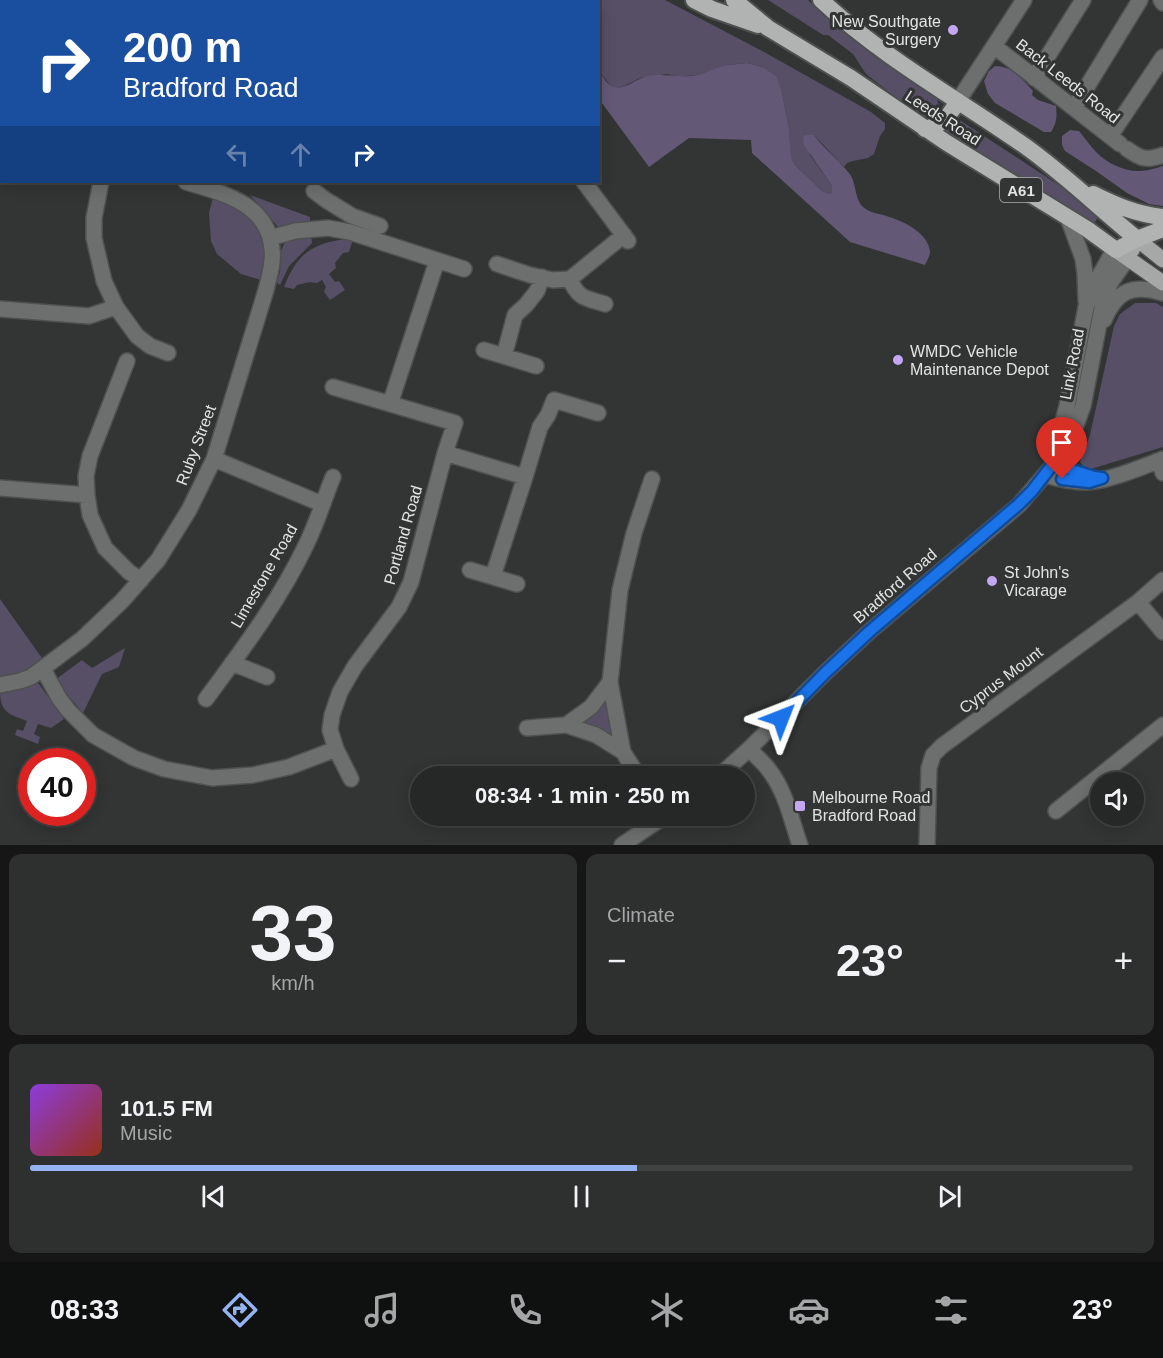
<!DOCTYPE html>
<meta charset="utf-8">
<style>
body{margin:0;font-family:Arial,sans-serif;background:#2e302f;color:#f1f3f6;height:100vh;display:flex;flex-direction:column;font-size:22px;white-space:nowrap}
*{box-sizing:border-box;margin:0}
p{font-size:20px;color:#a4a6a7}
.icon{flex:none;width:33px;height:33px;fill:none;stroke:currentColor;stroke-width:2;stroke-linecap:round;stroke-linejoin:round}
.map{position:relative;height:845px;overflow:hidden}
.drawer{display:flex;flex-direction:column;gap:9px;padding:9px;background:#151615;flex:1}
.drawer>*{flex:none}
.top-card{position:absolute;left:0px;top:0px;width:600px;height:183px;box-shadow:0 3px 15px #0003,0 0 0 2px #424444;background:#1a4fa0;color:#fff;overflow:hidden}
.buttons{position:absolute;left:1090px;top:772px;display:grid;gap:12px}
.buttons a{display:grid;place-items:center;width:54px;height:54px;border-radius:50%;background:#262827;box-shadow:0 3px 15px #0003,0 0 0 2px #424444;font-size:30px}
.speed{position:absolute;left:18px;top:748px;display:flex;gap:12px;font-size:30px;font-weight:700;text-align:center}
.speed>*{display:grid;place-content:center;width:78px;height:78px;border-radius:50%;background:#262827;box-shadow:0 3px 15px #0003,0 0 0 2px #424444;line-height:1}
.speed .limit{border:9px solid #d22;background:#fff;color:#111}
.pin{position:absolute;display:grid;place-items:center;width:51px;height:51px;color:#fff;margin:-62px -26px;border-radius:50% 50% 50% 0;rotate:-45deg;box-shadow:0 0 6px #0007}
.pin .icon{rotate:45deg}
.me{position:absolute;width:66px;margin:-33px;rotate:45deg;stroke-linejoin:round;filter:drop-shadow(0 0 4px #0008)}
.turn{display:flex;align-items:center;gap:21px;height:126px;padding:0 24px;font-size:27px}
.turn .icon{width:78px;height:78px;stroke-width:2.5}
.turn b{display:block;font-size:42px;line-height:51px}
.lanes{display:flex;align-items:center;height:57px;padding:0 24px;background:#0003;justify-content:center;gap:30px;direction:ltr}
.lanes .off{opacity:.35}
.big{font-size:45px;font-weight:600;line-height:1.1}
.drawer .card{flex:1;display:flex;flex-direction:column;justify-content:center;gap:9px;min-width:0;padding:0 21px;border-radius:12px;background:#2e302f}
.drawer .dial{align-items:center;gap:0}
.dial b{font-size:78px;line-height:1}
.song{display:flex;align-items:center;gap:18px}
.cover{width:72px;height:72px;border-radius:9px;background:linear-gradient(135deg,hsl(270 70% 55%),hsl(10 70% 35%))}
.played{height:6px;border-radius:3px;background:linear-gradient(90deg,#95b2f1 55%,#424444 55%)}
.keys{display:flex;justify-content:space-around;direction:ltr}
.heat{display:flex;justify-content:space-between;align-items:center;font-size:33px;direction:ltr}
.drawer .tiles{flex:1;display:grid;gap:9px;grid-template-columns:1fr 1fr}
.card:last-child{grid-column:span 2}
.trip{position:absolute;left:410px;top:766px;width:345px;height:60px;border-radius:30px;background:#262827;box-shadow:0 3px 15px #0003,0 0 0 2px #424444;font-weight:600;line-height:60px;text-align:center}
.tabs{display:flex;height:96px;justify-content:space-around;align-items:center;background:#0f1010;color:#a4a6a7}
.tabs .icon{width:42px;height:42px}
.tabs .on{color:#95b2f1}
.tabs b{font-size:27px;color:#f1f3f6}
.map>svg:first-child{display:block}
</style>
<div class="map">
<svg width="1163" height="845" viewBox="0 0 1163 845">
<rect width="100%" height="100%" fill="#323534"/>
<path fill="#574f66" d="M552 0H665L764 52 871 112 885 123V129L880 136 874 154 868 158 853 161 847 163 844 167 814 135 810 155 832 186 833 191 830 194 822 191 795 165 790 158 789 128 782 93 762 67 747 63 728 65 696 75 680 77 667 74 640 78 622 87 616 88 610 85 599 71 598 2H551Z
M768 0H808L823 15 875 57 936 97 940 108 938 114 932 118H923L866 74 853 54 828 35H823Z
M955 118 958 119 1045 176 1066 190 1098 217 1094 224 941 131Z
M250 195 310 217V222L279 228Z
M213 197 237 207 252 217 265 239 267 261 261 280 241 274 217 254 211 241 209 213Z
M311 233 312 243 289 266 280 285 276 282 280 272 281 251 284 244 287 241Z
M345 239H353L349 252 343 253 335 263 336 268 329 274 335 282 339 281 345 290 330 300 324 292 326 287 322 280 317 283 310 282 297 285 294 289 284 287C297 254 311 244 345 239Z
M1135 303H1156L1163 307V447L1091 469 1084 467 1080 462 1090 435 1114 326 1120 314Z
M0 599 44 661 32 670 0 680Z
M125 648 119 667 102 674 83 713 55 680 82 660 92 668Z
M36 680 64 719 51 728 38 724 34 734 40 737 38 744 15 735 17 729 23 731 27 721C9 714 0 713 0 690Z
M610 682 623 752 566 725Z"/>
<path fill="#635876" d="M747 63 762 67 776 76 782 93 789 128 791 158 795 165 822 191 830 194 832 192V186L804 145 803 137 806 135H814C824 149 838 159 849 173 857 183 854 198 863 207 871 214 880 213 889 217 904 221 929 234 930 252 930 256 927 261 925 265L850 242 752 153 751 140 689 138 649 167 599 99V71C603 76 607 86 615 87 624 90 636 79 645 77 663 72 679 79 697 75 707 72 717 67 728 65 734 64 741 64 747 63Z
M995 66C1013 66 1022 79 1033 91L1032 95 1038 100 1056 106C1057 116 1057 123 1051 132H1044L995 103 988 94 984 81 989 71Z
M1070 130 1079 131C1085 138 1090 146 1097 153 1107 163 1125 172 1140 171 1147 171 1156 168 1163 166V206L1149 204 1127 193 1096 171 1065 151 1062 145V136Z"/>
<g fill="none" stroke-linecap="round" stroke-linejoin="round">
<g stroke="#4e5150" stroke-width="18">
<path id="minor" d="M257 0V2
M1161 0 1163 3
M329 2 330 0
M450 2 451 0
M994 46 1120 144
M1034 78 1083 0
M958 101 1024 0
M1074 108 1140 0
M0 123H2
M1110 136 1163 57
M1127 149C1141 159 1146 161 1163 155
M101 182 94 218V238L104 281 116 307 137 336 150 346 168 353
M584 182 628 241
M314 191 326 200 352 216 380 226
M270 238 295 231 328 228 350 232 464 269
M497 264 530 275 553 280 570 279 624 235
M570 279C578 299 586 298 605 304
M0 309 89 316 116 307
M484 350 536 366
M504 356 515 315 526 305 537 291 542 277
M127 361 90 456 86 476 87 495 90 515 105 548 129 572 141 580
M333 387 455 423 445 453 411 582 399 607 355 666 340 692 332 715 330 730 336 749 351 779
M390 404 437 261
M445 453 525 477 540 427 548 415 554 400 598 413
M214 459 322 504
M1159 461 1163 473
M0 488 87 495
M470 570 517 584
M493 576 525 477
M1138 602 1163 632
M232 663 267 677
M43 669 59 698 68 710 93 735 134 758 164 769 212 778 253 775 289 767 336 749
M0 685 20 681 31 677 82 639 122 601 158 560 189 510 214 459 266 290C269 277 274 262 272 249 268 203 222 193 186 182
M206 699C242 650 280 600 306 545 317 523 324 499 333 477
M566 725 591 707 610 682
M527 728 566 725 596 735 623 752
M749 749C756 756 763 762 769 770 786 792 791 819 800 845
M639 777 623 752 610 682 620 590 634 533 652 479
M1056 811 1163 725
M927 845 929 768 933 755 942 746 1138 602 1163 580"/>
</g>
<g stroke="#4e5150" stroke-width="18">
<path id="tertiary" d="M1068 218 1083 259 1085 274 1086 301
M1104 320C1117 290 1132 284 1163 293
M1053 464V448L1061 428 1067 406 1086 307 1096 282 1110 257 1116 250
M1045 475C1059 479 1073 482 1087 482 1109 481 1142 467 1163 459
M718 777 749 749 825 673 870 631 1019 505 1061 456 1071 439 1083 406 1104 298 1111 282 1128 258
M622 845 665 816"/>
</g>
<g stroke="#4e5150" stroke-width="18">
<path id="primary" d="M1116 250 1163 283
M1132 250 1137 239 1163 260"/>
</g>
<g stroke="#4e5150" stroke-width="20">
<path id="trunk" d="M694 0 712 9 758 25
M734 0 768 28 851 78 947 143 1087 229 1116 250 1137 239 1163 229
M821 0C882 57 956 98 1025 146 1064 174 1099 208 1137 239
M925 129C943 125 949 116 958 101
M1093 194C1117 206 1136 214 1163 217"/>
</g>
<use href="#minor" stroke="#6d6f6e" stroke-width="15"/>
<use href="#tertiary" stroke="#6d6f6e" stroke-width="15"/>
<use href="#primary" stroke="#a5a8a7" stroke-width="15"/>
<use href="#trunk" stroke="#b0b3b2" stroke-width="16"/>
</g>
<g fill="none" stroke-linecap="round" stroke-linejoin="round">
<g stroke="#114b97" stroke-width="15">
<path id="route" d="M781 718 825 673 870 631 1018 505 1032 491 1053 464 1094 477 1102 478 1089 482 1062 479"/>
</g>
<use href="#route" stroke="#1a73e8" stroke-width="10"/>
</g>
<g fill="#c3a7f2" stroke="#323534" stroke-width="2">
<circle cx="953" cy="30" r="6"/>
<circle cx="898" cy="360" r="6"/>
<circle cx="992" cy="581" r="6"/>
<rect x="794" y="800" width="12" height="12" rx="3"/>
</g>
<g text-anchor="middle" dominant-baseline="central" stroke-width="6" stroke-linejoin="round" paint-order="stroke">
<rect fill="#323534" stroke="#adb0ae" stroke-width="1.5" x="1000" y="178" width="42" height="24" rx="4.5"/>
<g font-size="15" font-weight="bold" fill="#e2e4e3">
<text x="1021" y="190">A61</text>
</g>
<g font-size="16" fill="#e2e4e3" stroke="#323534" text-anchor="start">
<text x="941" y="21" text-anchor="end">New Southgate<tspan x="941" dy="18">Surgery</tspan></text>
<text x="910" y="351">WMDC Vehicle<tspan x="910" dy="18">Maintenance Depot</tspan></text>
<text x="1004" y="572">St John's<tspan x="1004" dy="18">Vicarage</tspan></text>
<text x="812" y="797">Melbourne Road<tspan x="812" dy="18">Bradford Road</tspan></text>
</g>
<g font-size="16" fill="#e2e4e3" stroke="#323534">
<text transform="translate(1068 81) rotate(38)">Back Leeds Road</text>
<text transform="translate(943 118) rotate(33)">Leeds Road</text>
<text transform="translate(1072 364) rotate(-79)">Link Road</text>
<text transform="translate(196 445) rotate(-69)">Ruby Street</text>
<text transform="translate(403 535) rotate(-74)">Portland Road</text>
<text transform="translate(264 576) rotate(-60)">Limestone Road</text>
<text transform="translate(895 586) rotate(-41)">Bradford Road</text>
<text transform="translate(1001 680) rotate(-37)">Cyprus Mount</text>
</g>
</g>
</svg>
<div class="buttons">
<a><svg class="icon" aria-label="sound" viewBox="0 0 24 24"><path d="M4 9h4l5-4v14l-5-4H4zM17 9q2 3 0 6"/></svg></a>
</div>
<div class="speed"><div class="limit">40</div></div>
<div class="pin" style="left:1062px;top:479px;background:#d93025"><svg class="icon" aria-label="arrive" viewBox="0 0 24 24"><path d="M6 21V4h12l-3 4 3 4H6"/></svg></div>
<svg class="me" style="left:781px;top:718px" viewBox="-20 -20 40 40"><path d="M0-17L14 15 0 8-14 15z" fill="#1a73e8" stroke="#fff" stroke-width="4"/></svg>
<div class="trip">08:34 · 1 min · 250 m</div>
<div class="top-card">
<div class="turn"><svg class="icon" aria-label="right" viewBox="0 0 24 24"><path d="M7 20v-9h11M14 6l5 5-5 5"/></svg><div><b>200 m</b>Bradford Road</div></div>
<div class="lanes"><svg class="icon off" aria-label="left" viewBox="0 0 24 24"><path d="M17 20v-9H6M10 6l-5 5 5 5"/></svg><svg class="icon off" aria-label="ahead" viewBox="0 0 24 24"><path d="M12 20V5M6 11l6-6 6 6"/></svg><svg class="icon" aria-label="right" viewBox="0 0 24 24"><path d="M7 20v-9h11M14 6l5 5-5 5"/></svg></div>
</div>
</div>
<section class="drawer">
<div class="tiles">
<div class="card dial"><b>33</b><p>km/h</p></div>
<div class="card"><p>Climate</p>
<div class="heat"><a>−</a><b class="big">23°</b><a>+</a></div>
</div>
<div class="card">
<div class="song"><i class="cover"></i><div><b>101.5 FM</b><p>Music</p></div></div>
<div class="played"></div>
<div class="keys"><svg class="icon" aria-label="previous" viewBox="0 0 24 24"><path d="M18 5L8 12l10 7zM5 5v14"/></svg><svg class="icon" aria-label="pause" viewBox="0 0 24 24"><path d="M8 5v14M16 5v14"/></svg><svg class="icon" aria-label="next" viewBox="0 0 24 24"><path d="M6 5l10 7-10 7zM19 5v14"/></svg></div>
</div>
</div>
</section>
<nav class="tabs">
<b>08:33</b>
<svg class="icon on" aria-label="directions" viewBox="0 0 24 24"><path d="M12 3l9 9-9 9-9-9zM9 14v-3h6M13 9l2 2-2 2"/></svg>
<svg class="icon" aria-label="music" viewBox="0 0 24 24"><path d="M9 18V5l10-2v13"/><circle cx="6" cy="18" r="3"/><circle cx="16" cy="16" r="3"/></svg>
<svg class="icon" aria-label="phone" viewBox="0 0 24 24"><path d="M5 4h4l2 5-3 2q2 4 5 5l2-3 5 2v4C11 20 4 13 5 4z"/></svg>
<svg class="icon" aria-label="climate" viewBox="0 0 24 24"><path d="M12 3v18M4 7l16 10M4 17L20 7"/></svg>
<svg class="icon" aria-label="car" viewBox="0 0 24 24"><path d="M5 17H2v-5l4-1 3-4h7l3 4 3 1v5h-3M9 17h6M6 11h13"/><circle cx="7" cy="17" r="2"/><circle cx="17" cy="17" r="2"/></svg>
<svg class="icon" aria-label="filters" viewBox="0 0 24 24"><path d="M4 7h16M4 17h16"/><circle cx="9" cy="7" r="2"/><circle cx="15" cy="17" r="2"/></svg>
<b>23°</b>
</nav>
